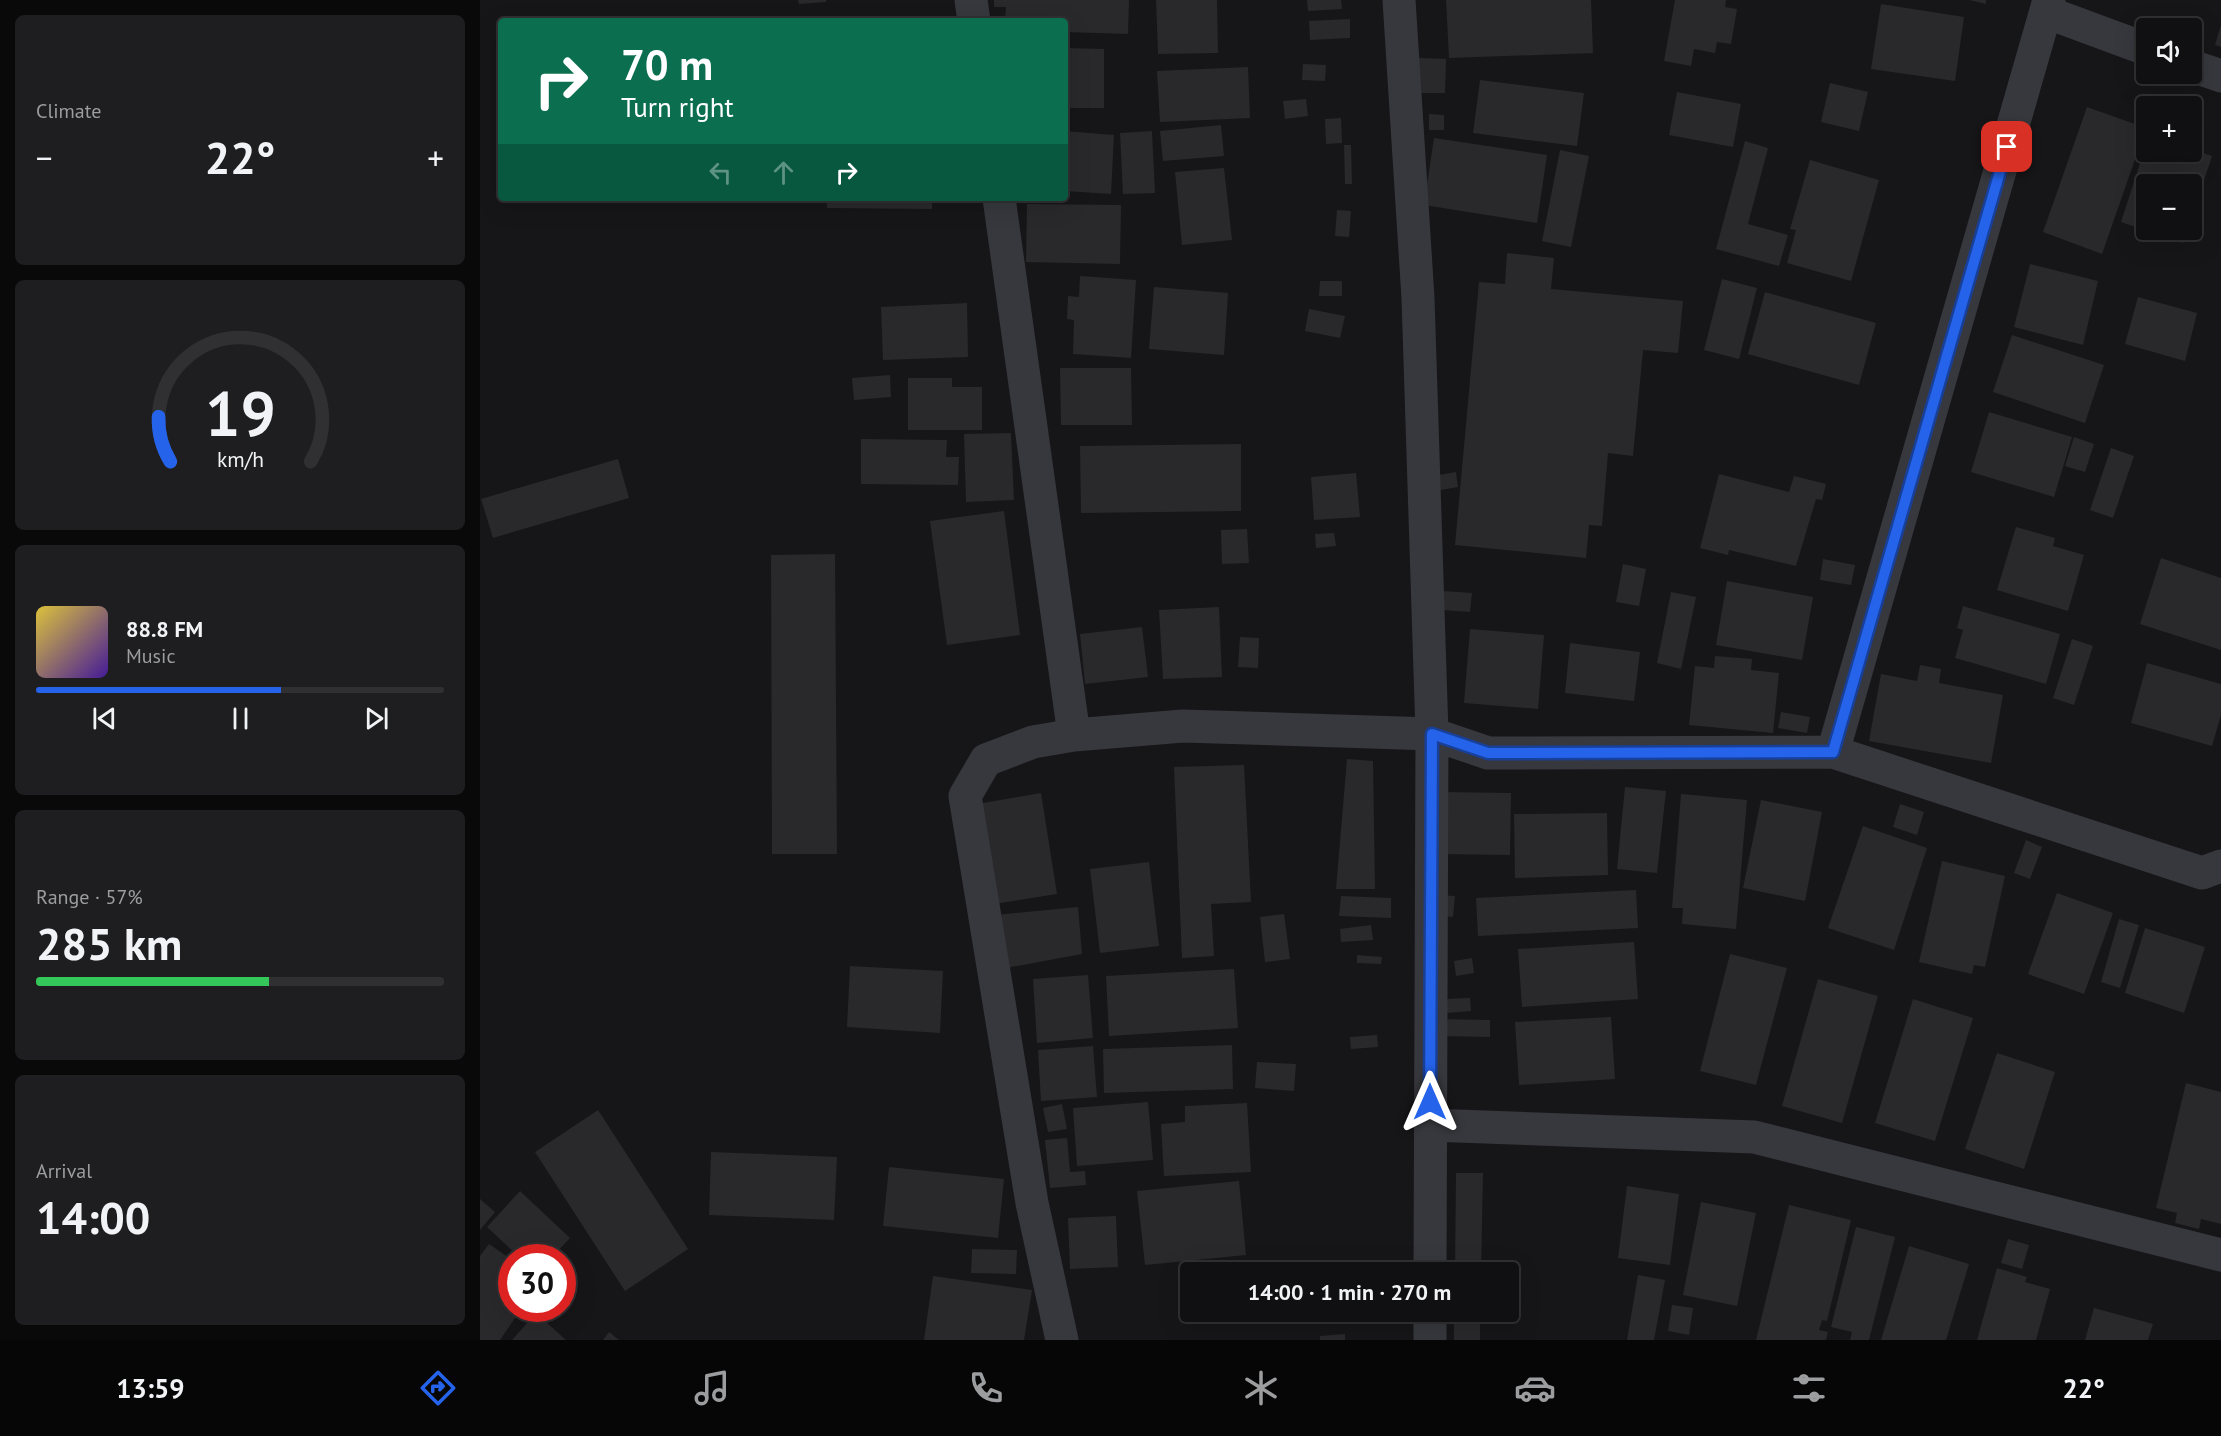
<!DOCTYPE html>
<meta charset="utf-8">
<style>
body{margin:0;font-family:"PT Sans",sans-serif;background:#1e1e20;color:#f1f3f6;height:100vh;display:flex;flex-direction:column;font-size:22px;white-space:nowrap}
*{box-sizing:border-box;margin:0}
p{font-size:20px;color:#9c9d9f}
.icon{flex:none;width:33px;height:33px;fill:none;stroke:currentColor;stroke-width:2;stroke-linecap:round;stroke-linejoin:round}
.map{position:relative;flex:1;overflow:hidden}
.panel{display:flex;flex-direction:column;gap:15px;padding:15px;background:#09090a;width:480px}
.panel>*{flex:none}
.banner{position:absolute;left:18px;top:18px;width:570px;height:183px;border-radius:6px;box-shadow:0 6px 24px #0002,0 0 0 2px #303032;background:#0b6e4f;color:#fff;overflow:hidden}
.buttons{position:absolute;left:1656px;top:18px;display:grid;gap:12px}
.buttons a{display:grid;place-items:center;width:66px;height:66px;border-radius:6px;background:#101012;box-shadow:0 6px 24px #0002,0 0 0 2px #303032;font-size:30px}
.speed{position:absolute;left:18px;top:1244px;display:flex;gap:12px;font-size:30px;font-weight:700;text-align:center}
.speed>*{display:grid;place-content:center;width:78px;height:78px;border-radius:50%;background:#101012;box-shadow:0 6px 24px #0002,0 0 0 2px #303032;line-height:1}
.speed .limit{border:9px solid #d22;background:#fff;color:#111}
.pin{position:absolute;display:grid;place-items:center;width:51px;height:51px;color:#fff;margin:-26px;border-radius:12px;box-shadow:0 3px 9px #0006}
.me{position:absolute;width:66px;margin:-33px;rotate:0deg;stroke-linejoin:round;filter:drop-shadow(0 0 4px #0008)}
.turn{display:flex;align-items:center;gap:21px;height:126px;padding:0 24px;font-size:27px}
.turn .icon{width:78px;height:78px;stroke-width:2.5}
.turn b{display:block;font-size:42px;line-height:51px}
.lanes{display:flex;align-items:center;height:57px;padding:0 24px;background:#0003;justify-content:center;gap:30px;direction:ltr}
.lanes .off{opacity:.35}
.big{font-size:45px;font-weight:700;line-height:1.1}
.panel .card{flex:1;display:flex;flex-direction:column;justify-content:center;gap:9px;min-width:0;padding:0 21px;border-radius:9px;background:#1e1e20}
.panel .dial{align-items:center;gap:0}
.dial svg{height:156px;overflow:visible;fill:none;stroke:#303032;stroke-width:7;stroke-linecap:round;text-anchor:middle}
.dial text{fill:#f1f3f6;stroke:none}
.song{display:flex;align-items:center;gap:18px}
.cover{width:72px;height:72px;border-radius:9px;background:linear-gradient(135deg,hsl(50 70% 55%),hsl(260 70% 35%))}
.played{height:6px;border-radius:3px;background:linear-gradient(90deg,#2563eb 60%,#303032 60%)}
.keys{display:flex;justify-content:space-around;direction:ltr}
.heat{display:flex;justify-content:space-between;align-items:center;font-size:33px;direction:ltr}
.charge{height:9px;border-radius:4px;background:linear-gradient(90deg,#34c759 57%,#303032 0)}
.trip{position:absolute;left:700px;top:1262px;width:339px;height:60px;border-radius:6px;background:#101012;box-shadow:0 6px 24px #0002,0 0 0 2px #303032;font-weight:700;line-height:60px;text-align:center}
.tabs{display:flex;height:96px;justify-content:space-around;align-items:center;background:#060607;color:#9c9d9f}
.tabs .icon{width:42px;height:42px}
.tabs .selected{color:#2563eb}
.tabs b{font-size:27px;color:#f1f3f6}
main{display:flex;flex:1;min-height:0}
.map>svg:first-child{display:block}
</style>
<main>
<section class="panel">
<div class="card"><p>Climate</p>
<div class="heat"><a>−</a><b class="big">22°</b><a>+</a></div>
</div>
<div class="card dial"><svg viewBox="0 0 100 80">
<path d="M14 69A42 42 0 1 1 86 69"/>
<path d="M14 69A42 42 0 0 1 8 46" stroke="#2563eb"/>
<text x="50" y="56" font-size="32" font-weight="700">19</text>
<text x="50" y="72" font-size="11">km/h</text>
</svg></div>
<div class="card">
<div class="song"><i class="cover"></i><div><b>88.8 FM</b><p>Music</p></div></div>
<div class="played"></div>
<div class="keys"><svg class="icon" aria-label="previous" viewBox="0 0 24 24"><path d="M18 5L8 12l10 7zM5 5v14"/></svg><svg class="icon" aria-label="pause" viewBox="0 0 24 24"><path d="M8 5v14M16 5v14"/></svg><svg class="icon" aria-label="next" viewBox="0 0 24 24"><path d="M6 5l10 7-10 7zM19 5v14"/></svg></div>
</div>
<div class="card"><p>Range · 57%</p><b class="big">285 km</b><div class="charge"></div></div>
<div class="card"><p>Arrival</p><b class="big">14:00</b></div>
</section>
<div class="map">
<svg width="1741" height="1340" viewBox="0 0 1741 1340">
<rect width="100%" height="100%" fill="#161618"/>
<path fill="#29292c" d="M318 0H346V2L319 4Z
M514 0H649L648 34 585 32V21H525L526 7H514Z
M676 0H737L738 53 678 54Z
M827 0H861L862 9 828 11Z
M966 0H1111L1113 53 969 58Z
M1195 0H1246L1245 7 1257 9 1251 44 1237 42 1235 53 1214 49 1211 66 1184 61Z
M1489 0H1506V4Z
M1401 4 1484 17 1475 81 1391 69Z
M870 19V38L830 40 829 21Z
M1741 25V47L1735 45Z
M585 48 624 49V108H585Z
M938 58 966 59 965 93H937Z
M823 64 846 65 845 81 822 80Z
M768 67 770 118 680 122 677 71Z
M1000 80 1104 93 1097 146 993 133Z
M1350 83 1388 92 1379 131 1341 122Z
M1197 92 1261 104 1253 147 1189 135Z
M826 99 828 116 805 119 803 101Z
M1607 107 1666 128 1622 254 1563 232Z
M949 114 964 115V130H949Z
M861 118 862 143 846 144 845 119Z
M741 125 744 156 683 161 680 131Z
M585 131 634 135 631 194 585 191Z
M672 131 675 193 643 194 640 133Z
M954 138 1067 155 1057 223 944 205Z
M1265 141 1288 148 1268 224 1308 235 1299 266 1236 249Z
M864 145H871L872 184H865Z
M1666 145V152H1712V149L1732 156 1712 217V184H1666V230H1708L1703 243 1641 222Z
M1080 150 1109 156 1091 247 1062 241Z
M1330 160 1399 180 1371 281 1307 263 1316 230 1310 229Z
M744 168 752 240 702 245 695 172Z
M347 198H452V209L347 208Z
M547 204 641 205 640 264 546 262Z
M857 210 871 211 869 237 855 236Z
M1027 253 1074 258 1071 289 1203 301 1198 353 1163 350 1153 456 1128 453 1122 526 1109 525 1106 558 975 545 999 282 1025 284Z
M1550 264 1618 281 1603 345 1534 327Z
M600 276 656 280 651 358 593 354 594 320 587 319 588 296 599 297Z
M1242 279 1277 288 1259 359 1224 350Z
M840 281H862V296H839Z
M674 287 748 293 744 355 669 349Z
M1285 292 1396 323 1379 385 1268 354Z
M1658 297 1717 313 1705 361 1645 344Z
M487 303 488 357 403 360 401 307Z
M829 309 865 316 860 338 825 331Z
M1532 335 1624 365 1605 423 1513 392Z
M580 368H651L652 425H581Z
M410 375 411 397 374 400 372 378Z
M428 378H472V387H502V430H428Z
M1509 412 1592 437 1574 497 1491 472Z
M531 433 534 500 486 502 484 434Z
M1594 437 1614 444 1605 472 1585 466Z
M381 439 467 440 466 457H479L478 485 381 484Z
M761 444V511L601 513 600 446Z
M1631 448 1654 456 1633 518 1610 510Z
M138 459 149 498 13 538 1 499Z
M976 472 978 487 955 491 953 476Z
M876 473 880 517 834 520 831 477Z
M1239 474 1309 492 1314 476 1346 484 1342 500 1336 499 1316 566 1249 550 1248 555 1220 548Z
M524 511 540 635 467 645 450 521Z
M1536 527 1575 538 1573 546 1604 555 1588 611 1517 590Z
M767 529 769 563 742 564 741 530Z
M854 533 856 546 836 548 835 534Z
M355 554 357 854H292L291 555Z
M1681 558 1741 578V650L1660 624Z
M1343 559 1375 565 1371 585 1340 580Z
M1143 564 1166 569 1159 606 1136 602Z
M1247 581 1333 597 1322 660 1236 645Z
M963 591 992 593 990 612 961 610Z
M1191 592 1216 597 1201 669 1177 663Z
M1483 606 1580 634 1566 684 1475 658 1483 630 1477 628Z
M739 607 742 677 683 679 679 610Z
M662 627 668 677 605 684 600 634Z
M990 629 1064 635 1058 709 984 703Z
M760 637 779 638 778 668 758 667Z
M1592 639 1613 646 1594 705 1573 698Z
M1090 643 1160 652 1154 701 1085 693Z
M1235 656 1272 659 1271 670 1299 673 1293 733 1209 725 1215 666 1234 668Z
M1667 663 1741 684V715L1732 746 1651 723Z
M1440 665 1461 669 1459 683 1523 695 1511 763 1389 741 1401 674 1437 681Z
M1301 712 1330 717 1327 733 1298 728Z
M867 759 893 761 895 889H856Z
M764 765 771 902 731 904 734 956 702 958 694 767Z
M1145 787 1186 791 1177 873 1137 869Z
M961 792 1031 793 1030 855 960 854Z
M561 793 577 894 514 904 497 804Z
M1201 794 1267 800 1256 929 1202 924 1203 908H1192Z
M1281 800 1342 812 1325 901 1263 888Z
M1420 804 1444 812 1437 835 1413 827Z
M1127 813 1128 875 1035 878 1034 814Z
M1383 826 1447 848 1414 950 1348 928Z
M1546 840 1562 847 1550 879 1534 873Z
M1462 861 1525 876 1505 967 1494 965 1492 974 1439 962Z
M669 862 679 946 620 953 610 869Z
M1156 890 1158 928 998 936 996 898Z
M1577 893 1633 913 1604 994 1548 974Z
M956 895 975 896 973 917 955 915Z
M861 896 911 898V918L859 916Z
M598 907 602 954 526 968 516 915Z
M804 914 810 959 785 962 780 917Z
M1639 919 1659 925 1640 988 1621 982Z
M891 925 893 940 861 942 860 929Z
M1665 928 1725 947 1704 1013 1645 993Z
M1154 942 1158 999 1042 1007 1038 949Z
M1250 954 1307 968 1276 1085 1220 1071Z
M877 955 902 957 901 964 877 963Z
M992 958 994 973 976 976 974 961Z
M370 966 463 971 460 1033 367 1027Z
M754 969 758 1028 629 1036 626 976Z
M608 975 613 1038 557 1043 553 979Z
M1338 979 1398 996 1362 1123 1302 1106Z
M990 998 991 1011 967 1013 966 999Z
M1433 999 1493 1018 1455 1141 1395 1123Z
M1131 1017 1135 1079 1039 1085 1035 1022Z
M958 1019 1010 1020V1037L958 1036Z
M897 1035 898 1047 871 1049 870 1037Z
M752 1045 753 1089 624 1093 623 1049Z
M613 1046 617 1097 561 1101 558 1050Z
M1517 1053 1575 1072 1544 1169 1485 1149Z
M777 1062 816 1064 814 1091 775 1088Z
M1706 1083 1741 1092V1224L1721 1219 1719 1229 1695 1223 1697 1213 1676 1208Z
M668 1102 673 1160 597 1166 593 1108Z
M767 1103 771 1172 684 1176 681 1124 705 1122V1106Z
M582 1104 587 1129 568 1132 563 1108Z
M118 1110 208 1249 145 1291 55 1152Z
M587 1138 590 1172 605 1171 606 1185 570 1188 565 1140Z
M231 1152 357 1157 354 1220 229 1215Z
M409 1167 524 1179 518 1238 403 1226Z
M976 1173H1003L1001 1272H975Z
M759 1181 766 1255 665 1265 657 1191Z
M1147 1186 1199 1194 1190 1265 1138 1258Z
M40 1191 90 1238 72 1257H39L7 1227Z
M0 1199 15 1212 0 1230Z
M1221 1202 1276 1213 1257 1306 1203 1295Z
M1309 1205 1371 1220 1347 1321 1342 1320 1339 1330 1348 1332 1346 1340H1276Z
M636 1216 638 1267 590 1269 588 1218Z
M1376 1227 1415 1237 1389 1340H1370L1372 1332 1351 1327Z
M1528 1239 1549 1245 1542 1269 1521 1263Z
M9 1244 32 1260V1308H42L20 1340H0V1256Z
M1429 1246 1489 1264 1466 1340H1401Z
M492 1249 537 1250 536 1274 491 1273Z
M1517 1268 1547 1277 1545 1282 1570 1289 1556 1340H1497Z
M711 1272V1311L801 1313 702 1319 699 1273Z
M1158 1275 1185 1280 1174 1340H1147Z
M453 1276 552 1290 544 1340H444Z
M1192 1305 1213 1308 1209 1335 1188 1331Z
M1614 1308 1673 1324 1668 1340H1605Z
M974 1311H1000V1340H974Z
M56 1313 86 1340H32Z
M129 1332 139 1340H123Z
M865 1334V1340H840V1336Z"/>
<g fill="none" stroke-linecap="round" stroke-linejoin="round">
<path stroke="#37383d" stroke-width="33" d="M491 0 494 21
M919 0 938 298 952 734 950 1272
M1566 12 1666 49
M1712 66 1741 76
M519 198 594 735 703 726 952 734 1008 753 1353 752 1569 0
M1353 752 1722 873 1741 866
M950 1125 1274 1137 1741 1255
M950 1311V1340
M582 1340 552 1203 485 796 506 760 553 742 594 735"/>
</g>
<g fill="none" stroke-linecap="round" stroke-linejoin="round">
<g stroke="#184099" stroke-width="15">
<path id="route" d="M950 1102 952 734 1008 753 1353 752 1527 147"/>
</g>
<use href="#route" stroke="#2563eb" stroke-width="10"/>
</g>
</svg>
<div class="buttons">
<a><svg class="icon" aria-label="sound" viewBox="0 0 24 24"><path d="M4 9h4l5-4v14l-5-4H4zM17 9q2 3 0 6"/></svg></a>
<a>+</a>
<a>−</a>
</div>
<div class="speed"><div class="limit">30</div></div>
<div class="pin" style="left:1527px;top:147px;background:#d93025"><svg class="icon" aria-label="arrive" viewBox="0 0 24 24"><path d="M6 21V4h12l-3 4 3 4H6"/></svg></div>
<svg class="me" style="left:950px;top:1102px" viewBox="-20 -20 40 40"><path d="M0-17L14 15 0 8-14 15z" fill="#2563eb" stroke="#fff" stroke-width="4"/></svg>
<div class="trip">14:00 · 1 min · 270 m</div>
<div class="banner">
<div class="turn"><svg class="icon" aria-label="right" viewBox="0 0 24 24"><path d="M7 20v-9h11M14 6l5 5-5 5"/></svg><div><b>70 m</b>Turn right</div></div>
<div class="lanes"><svg class="icon off" aria-label="left" viewBox="0 0 24 24"><path d="M17 20v-9H6M10 6l-5 5 5 5"/></svg><svg class="icon off" aria-label="ahead" viewBox="0 0 24 24"><path d="M12 20V5M6 11l6-6 6 6"/></svg><svg class="icon" aria-label="right" viewBox="0 0 24 24"><path d="M7 20v-9h11M14 6l5 5-5 5"/></svg></div>
</div>
</div>
</main>
<nav class="tabs">
<b>13:59</b>
<svg class="icon selected" aria-label="directions" viewBox="0 0 24 24"><path d="M12 3l9 9-9 9-9-9zM9 14v-3h6M13 9l2 2-2 2"/></svg>
<svg class="icon" aria-label="music" viewBox="0 0 24 24"><path d="M9 18V5l10-2v13"/><circle cx="6" cy="18" r="3"/><circle cx="16" cy="16" r="3"/></svg>
<svg class="icon" aria-label="phone" viewBox="0 0 24 24"><path d="M5 4h4l2 5-3 2q2 4 5 5l2-3 5 2v4C11 20 4 13 5 4z"/></svg>
<svg class="icon" aria-label="climate" viewBox="0 0 24 24"><path d="M12 3v18M4 7l16 10M4 17L20 7"/></svg>
<svg class="icon" aria-label="car" viewBox="0 0 24 24"><path d="M5 17H2v-5l4-1 3-4h7l3 4 3 1v5h-3M9 17h6M6 11h13"/><circle cx="7" cy="17" r="2"/><circle cx="17" cy="17" r="2"/></svg>
<svg class="icon" aria-label="filters" viewBox="0 0 24 24"><path d="M4 7h16M4 17h16"/><circle cx="9" cy="7" r="2"/><circle cx="15" cy="17" r="2"/></svg>
<b>22°</b>
</nav>
